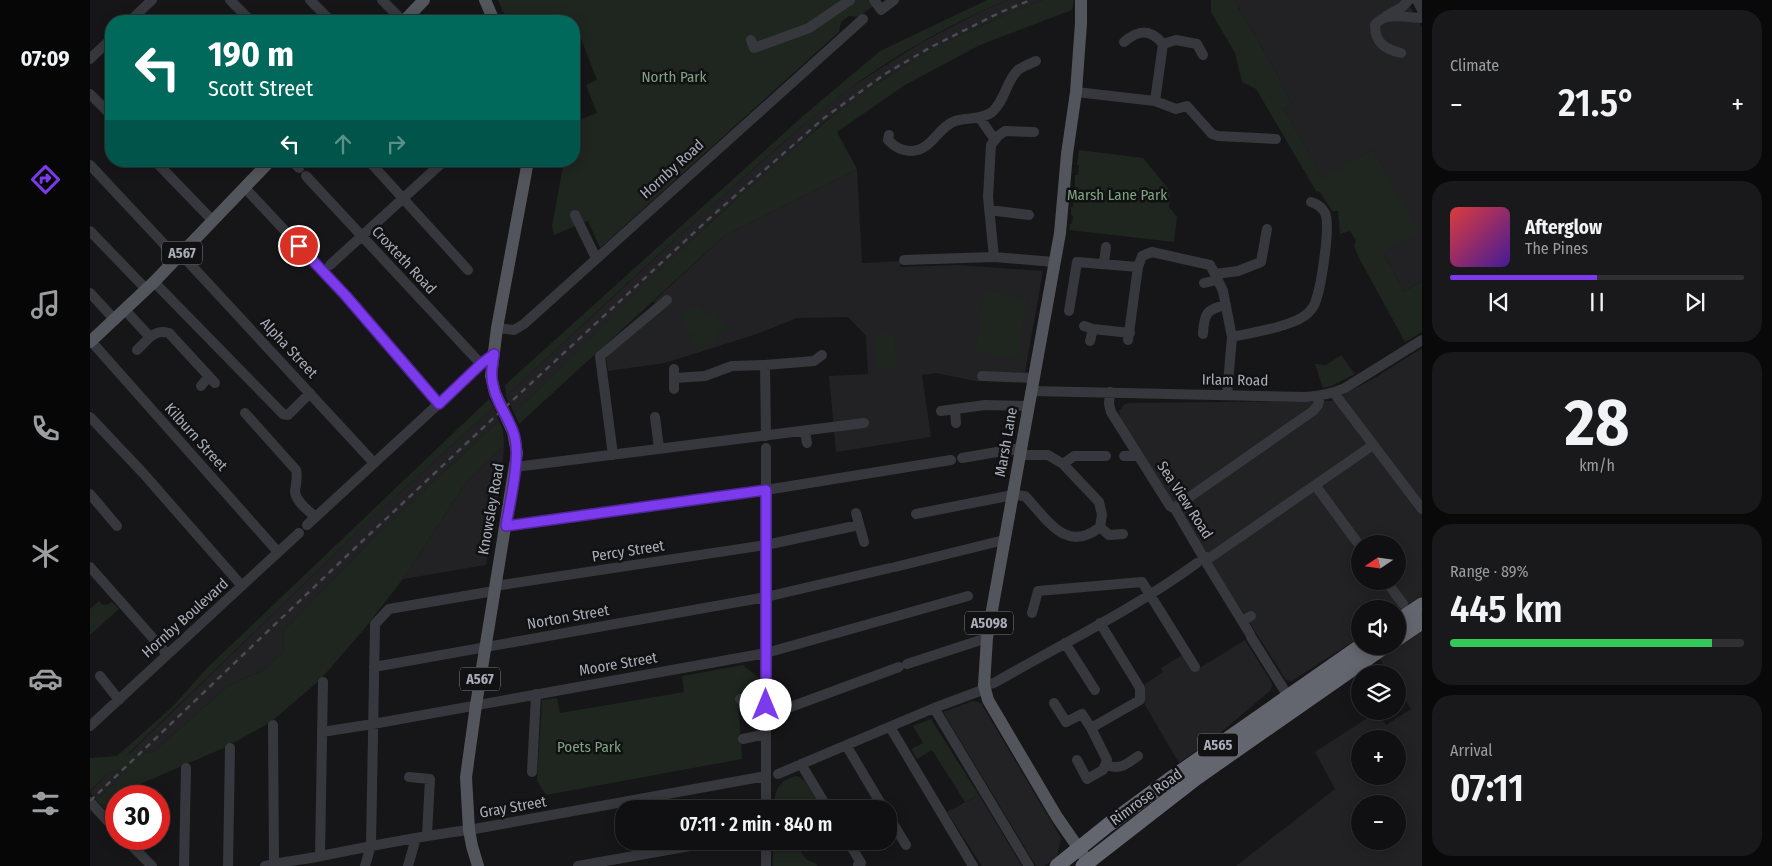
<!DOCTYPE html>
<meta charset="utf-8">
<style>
body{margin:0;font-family:"Fira Sans Condensed",sans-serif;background:#19191b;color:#f1f3f6;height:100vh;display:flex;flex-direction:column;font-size:19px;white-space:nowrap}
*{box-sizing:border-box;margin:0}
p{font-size:16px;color:#9c9d9f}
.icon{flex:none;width:28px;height:28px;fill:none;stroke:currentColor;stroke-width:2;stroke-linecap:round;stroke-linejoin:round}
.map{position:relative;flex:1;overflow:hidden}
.drawer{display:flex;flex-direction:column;gap:10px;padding:10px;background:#09090a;width:350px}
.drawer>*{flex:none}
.top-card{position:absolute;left:15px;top:15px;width:475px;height:152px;border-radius:20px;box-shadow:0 2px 12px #0003,0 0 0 1px #303032;background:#00695c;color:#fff;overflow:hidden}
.needle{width:32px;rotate:257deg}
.fabs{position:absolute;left:1261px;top:535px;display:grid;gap:10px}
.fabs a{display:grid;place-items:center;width:55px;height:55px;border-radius:50%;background:#101012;box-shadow:0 2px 12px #0003,0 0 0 1px #303032;font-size:25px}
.speed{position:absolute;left:15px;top:785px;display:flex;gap:10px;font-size:25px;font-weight:700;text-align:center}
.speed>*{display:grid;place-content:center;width:65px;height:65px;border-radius:50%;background:#101012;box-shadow:0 2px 12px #0003,0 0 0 1px #303032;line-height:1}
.speed .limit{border:8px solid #d22;background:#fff;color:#111}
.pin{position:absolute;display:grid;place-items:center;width:42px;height:42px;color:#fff;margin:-21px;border:2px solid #fff;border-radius:50%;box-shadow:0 1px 5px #0007}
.me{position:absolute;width:55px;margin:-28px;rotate:0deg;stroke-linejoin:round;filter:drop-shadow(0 0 4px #0008)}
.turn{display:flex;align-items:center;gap:18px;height:105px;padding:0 20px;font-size:22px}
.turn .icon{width:65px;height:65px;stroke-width:2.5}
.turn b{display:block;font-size:35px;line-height:42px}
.lanes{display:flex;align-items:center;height:48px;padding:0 20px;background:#0003;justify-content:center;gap:25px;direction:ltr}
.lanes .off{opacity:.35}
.big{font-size:38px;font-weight:600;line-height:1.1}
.drawer .widget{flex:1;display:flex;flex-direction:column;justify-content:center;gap:8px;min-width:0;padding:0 18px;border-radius:20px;background:#19191b}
.drawer .dial{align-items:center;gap:0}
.dial b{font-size:65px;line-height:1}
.song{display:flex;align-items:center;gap:15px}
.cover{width:60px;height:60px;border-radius:8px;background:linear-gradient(135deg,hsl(0 70% 55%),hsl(260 70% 35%))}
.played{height:5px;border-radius:2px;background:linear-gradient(90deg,#7c3aed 50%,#303032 50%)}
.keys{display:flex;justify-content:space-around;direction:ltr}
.heat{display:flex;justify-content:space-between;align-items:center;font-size:28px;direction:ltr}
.charge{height:8px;border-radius:4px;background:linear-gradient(90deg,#34c759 89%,#303032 0)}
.trip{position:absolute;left:525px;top:800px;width:282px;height:50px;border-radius:20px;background:#101012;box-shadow:0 2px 12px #0003,0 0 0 1px #303032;font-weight:600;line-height:50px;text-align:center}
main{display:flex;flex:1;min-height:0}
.dock{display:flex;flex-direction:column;width:90px;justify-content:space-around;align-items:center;background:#060607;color:#9c9d9f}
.dock .icon{width:35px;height:35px}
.dock .current{color:#7c3aed}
.dock b{font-size:22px;color:#f1f3f6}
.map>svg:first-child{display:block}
</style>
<main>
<nav class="dock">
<b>07:09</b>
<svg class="icon current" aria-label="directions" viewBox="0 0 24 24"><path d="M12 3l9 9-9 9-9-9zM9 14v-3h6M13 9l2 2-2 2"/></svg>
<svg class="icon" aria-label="music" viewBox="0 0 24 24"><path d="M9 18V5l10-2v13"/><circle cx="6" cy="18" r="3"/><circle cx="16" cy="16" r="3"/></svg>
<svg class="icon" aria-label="phone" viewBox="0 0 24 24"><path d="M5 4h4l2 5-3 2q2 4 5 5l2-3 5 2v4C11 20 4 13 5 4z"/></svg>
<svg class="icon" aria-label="climate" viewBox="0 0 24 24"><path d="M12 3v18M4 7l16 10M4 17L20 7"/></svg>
<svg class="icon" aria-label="car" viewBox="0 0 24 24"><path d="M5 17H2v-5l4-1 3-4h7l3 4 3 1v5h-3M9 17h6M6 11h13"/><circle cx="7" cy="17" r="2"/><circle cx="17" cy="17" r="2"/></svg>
<svg class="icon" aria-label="filters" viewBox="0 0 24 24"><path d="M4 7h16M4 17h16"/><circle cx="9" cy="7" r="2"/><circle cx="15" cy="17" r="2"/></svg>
</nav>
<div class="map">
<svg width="1332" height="866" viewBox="0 0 1332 866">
<rect width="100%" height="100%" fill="#161618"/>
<path fill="#222225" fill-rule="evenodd" d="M917 0H953L894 24 832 56 796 77 734 122 623 220 424 413 416 396 616 211 726 114 760 88 829 44 888 13Z
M1144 0H1316L1332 27V281L1314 292 1293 253 1283 150 1233 179 1194 109 1202 104 1188 80 1190 79Z
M767 169 772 263 810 261V267L867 265 953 271 935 372H891L890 382 846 373 832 375 841 437 746 452 739 376 778 374 776 336 758 317 707 318 667 334 575 363 518 371 516 356 572 309 563 302 635 235Z
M1332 348V596L1308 612V609H1270V637L1202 681 1196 680 1030 418 1029 411 1034 405 1038 403 1241 401 1283 379ZM1270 544H1308V581H1270Z
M404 407 409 421 287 534 194 630 193 652 176 669 138 686 63 752 37 756 283 517Z
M414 446 412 472 396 565 313 579 377 481Z
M1332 632V866H1146L1245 789 1225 752 1287 712 1296 725 1321 709 1308 688V674H1299L1289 658ZM1270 739H1308V776H1270ZM1270 804H1308V841H1270Z
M1155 640 1182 683 1181 690 1129 734 1089 763 1055 705V684L1073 672 1071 668 1092 655 1103 672Z
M883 701 891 703 971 838 967 857 954 866H946L853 712Z
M41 769 6 800 0 792 19 772Z
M889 795 932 866H892L857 812Z"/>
<path fill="#1e261f" d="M408 0H792L768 17 759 16 751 22 749 32 510 248 498 221 464 235 462 226 474 161H484V122L507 113 496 85 507 80 484 21H417Z
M897 0H917C862 23 808 53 759 89 718 119 680 154 641 189 565 256 491 327 416 396L415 385 713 116 790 51Z
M953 0H984L982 10 890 45 815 85 747 132 767 169 635 235 429 424 424 413C504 335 583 255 667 181 709 144 750 107 797 77 846 45 899 21 953 0Z
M1121 0H1144L1190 79 1189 81 1202 104 1194 109 1233 178 1283 150 1329 231 1293 253 1314 292 1332 281V332L1315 342 1269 258 1264 246 1266 241 1260 231 1250 234 1248 211H1242L1230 192 1226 191 1166 89 1152 82 1145 53 1121 12Z
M989 150 1053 158 1080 191 1079 207 1087 217 1084 242 979 230 980 224H982L983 216 981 215V207H983L984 199H982L983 191 985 190V175H988L989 165H987Z
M895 291 937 298 927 359 885 352Z
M609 306 617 316 623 312 638 329 627 333 630 342 604 349 601 336 608 334 598 336 591 314 597 310Z
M786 334H805L806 369 788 370Z
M1251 355 1265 374 1241 386 1233 388 1225 364 1236 365Z
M399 399 404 407 283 517 37 755 63 752 138 686 176 669 193 652 194 630 287 534 409 421 413 430 414 446 377 481 313 579 275 628 231 679 181 722 136 747 41 788 31 796H26V800L15 809 6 800 40 769 19 772 0 791V758L27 756 83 706 118 667Z
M9 601 12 605 19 604 22 602 29 609 0 635V609Z
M653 665 669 678 668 692 648 696 652 759 456 795 447 781 452 700 467 698 470 713 594 692 592 676Z
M841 719 889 795 875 802 842 750 827 759 821 749 833 743 823 726Z
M707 776 715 781 732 809H724L720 802 717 804 715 802 703 809H684C684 791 688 780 707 776Z
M683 841H707C709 847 712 857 718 860 721 862 724 861 728 866H683Z"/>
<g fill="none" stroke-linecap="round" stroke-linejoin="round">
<path stroke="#37383d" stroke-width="10" d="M140 0 161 21
M220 0 241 21
M292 0 313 21
M784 0 791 10 804 0
M1327 0 1332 10
M1296 16 1312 7 1319 0
M40 21 62 0
M661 40 664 48 719 28 760 0
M1034 42C1048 30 1060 28 1073 44L1065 101
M1073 44 1086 40 1107 44 1113 55
M1311 53C1295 49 1285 43 1285 25 1295 11 1316 18 1332 18
M0 59 21 39
M986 92 1065 101 1086 109 1097 106 1122 134 1128 136 1186 139
M0 94 21 115
M889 117 905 140
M799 135 798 140C805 147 811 151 822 151 842 150 848 127 865 121 877 117 892 120 902 112 915 101 916 81 928 70 933 66 940 64 946 61
M65 161 123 221
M202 161 209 168
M279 161 378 270
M0 165 87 258
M216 176 391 364
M155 188 256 296 349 404
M899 210 939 215
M485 215 506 258
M0 231 56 289
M91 254 284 463
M904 257 898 197 901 145 908 136 915 131 944 132
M814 260 904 257 964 262
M1014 263 1016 247
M240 265 354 161
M1125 274 1133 291 1142 337 1137 395
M64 282 193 414 198 415 220 393
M1114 283 1127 280
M0 293 25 320
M35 310 60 337C67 332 71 331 79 333L125 383
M979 311 987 262 1048 267
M994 326 1003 329 1040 333
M407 328 424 330 434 324 773 19
M1113 334C1114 314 1116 309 1136 305
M1142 337C1161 333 1205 326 1218 313 1221 310 1225 305 1226 300 1231 286 1241 226 1235 213 1232 207 1227 204 1221 202
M1038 340 1048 267 1052 256 1062 252 1120 265 1125 274 1148 271 1171 262 1177 229
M1 341 188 552
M1000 341 1003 329
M47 350 60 337
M675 365 676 436
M584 369V389
M892 376 944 378
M585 378 615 376 642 366 675 365 724 361 732 355
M111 386 119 376
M941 391 1215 397C1230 396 1242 394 1255 388L1332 340
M1020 392 1019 404 1021 412 1080 506 1085 509 1112 555 1116 558 1117 564 1160 634
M1244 393 1332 509
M865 409 866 423
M851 411 895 405 939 406
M155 413 206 470C208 477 206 483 205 491 205 501 218 510 225 517
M0 417 53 473 152 586
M565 417 569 448
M715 431 717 443
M523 455 510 356 577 300
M929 455H958L973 464 1009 502 1012 515 1010 527
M1034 456H1048
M872 458 930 448
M973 464 984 456H1016
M425 467 774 423
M1225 485 1270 546
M0 494 27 526
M1085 509 1088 505 1223 411 1228 405 1230 396
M766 513 774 542
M826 514 923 495 935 496C958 520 976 554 1010 527
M217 525 395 361
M416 526 676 490 861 460
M1010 527 1019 535 1033 534
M1116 558 1121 557 1283 445
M0 567 77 654
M805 567 914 540
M1296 581 1313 604
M405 586 676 545 769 525
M942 613 948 591 1052 582 1105 667
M1152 621 1161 616
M1161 637 1198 696
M975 643 1005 690
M817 664 897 638
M284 667 676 597 800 568
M10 676 29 700
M894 685 904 683C972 644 1044 609 1107 563
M650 699 676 695
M964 703 976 722 992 714 1001 728 1050 700V688L1010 623
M844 708 939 866
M676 716 809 667
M183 725 184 864
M0 726 209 533
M800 727 883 866
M232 732 283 724 676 653 878 596
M653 739 676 734
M756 745 794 809
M987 760 997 779 1013 770 1017 760 1001 728
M711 764 738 809
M1015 765C1031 770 1035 765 1048 756
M442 772 446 694
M688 774 844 708 895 689
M319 777 340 779 337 835
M0 802 26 830
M676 809V448
M799 817 816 845
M35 839 62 866
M709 841 712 845
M758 841 771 863 768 865
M230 856 233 682
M94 866 96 768
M138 866 140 748
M175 866C193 861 213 860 231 856 281 846 329 836 379 830L676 776
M275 866 281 845 285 624 299 609 404 591
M318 866 326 838
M488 866 628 841
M676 866V841"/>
<path stroke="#53555c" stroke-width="12" d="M395 0 404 21
M991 0V23L986 92 977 154 970 233 897 638 894 685 898 700 967 817 994 856
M314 21 334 0
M0 342 64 282 180 161
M388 866 382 846 379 830 376 777 386 705 427 453 423 432 405 393 401 376 407 328 438 161"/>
<path stroke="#63666e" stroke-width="15" d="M1308 621 1332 605
M1308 638 1332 622
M967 866 1018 825 1079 780 1271 646
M993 866 1106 778 1295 646"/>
<path stroke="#4a4c52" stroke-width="2.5" stroke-dasharray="6 5" stroke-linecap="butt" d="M0 801 266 547 397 424 622 216 734 118 795 74 841 47 911 12 941 0"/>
</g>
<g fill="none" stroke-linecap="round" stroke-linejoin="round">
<g stroke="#51269a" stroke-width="12">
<path id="route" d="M209 246 256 296 349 404 391 364 404 354C402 366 400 377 404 389 408 406 421 420 425 438 430 462 420 501 416 526L676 490V705"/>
</g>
<use href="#route" stroke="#7c3aed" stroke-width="9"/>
</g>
<g text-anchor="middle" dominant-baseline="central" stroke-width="5" stroke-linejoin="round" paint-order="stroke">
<g fill="#111113" stroke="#7b7e86" stroke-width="1">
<rect x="72" y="241.5" width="40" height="23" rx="4"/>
<rect x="875" y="611.5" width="48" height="23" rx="4"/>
<rect x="370" y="667.5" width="40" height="23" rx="4"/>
<rect x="1108" y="733.5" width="40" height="23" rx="4"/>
</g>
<g font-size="14" font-weight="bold" fill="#a8adb8">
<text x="92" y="253">A567</text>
<text x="899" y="623">A5098</text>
<text x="390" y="679">A567</text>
<text x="1128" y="745">A565</text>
</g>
<g font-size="15" fill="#7fa381" stroke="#111113">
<text x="584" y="77">North Park</text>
<text x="1027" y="195">Marsh Lane Park</text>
<text x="499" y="747">Poets Park</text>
</g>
<g font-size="15" fill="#a8adb8" stroke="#111113">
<text transform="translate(582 169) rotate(-42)">Hornby Road</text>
<text transform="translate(314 260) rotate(47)">Croxteth Road</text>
<text transform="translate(199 348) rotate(47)">Alpha Street</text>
<text transform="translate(1145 380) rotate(1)">Irlam Road</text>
<text transform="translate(106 437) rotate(48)">Kilburn Street</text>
<text transform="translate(916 442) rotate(-80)">Marsh Lane</text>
<text transform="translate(1095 500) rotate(57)">Sea View Road</text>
<text transform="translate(401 509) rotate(-80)">Knowsley Road</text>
<text transform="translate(538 551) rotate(-9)">Percy Street</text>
<text transform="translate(478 617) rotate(-10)">Norton Street</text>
<text transform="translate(95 618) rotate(-42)">Hornby Boulevard</text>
<text transform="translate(528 664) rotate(-10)">Moore Street</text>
<text transform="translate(1056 797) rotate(-36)">Rimrose Road</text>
<text transform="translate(423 807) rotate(-10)">Gray Street</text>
</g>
</g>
</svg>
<div class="fabs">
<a><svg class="needle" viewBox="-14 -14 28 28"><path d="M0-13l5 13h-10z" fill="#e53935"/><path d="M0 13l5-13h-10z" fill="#9c9d9f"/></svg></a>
<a><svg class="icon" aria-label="sound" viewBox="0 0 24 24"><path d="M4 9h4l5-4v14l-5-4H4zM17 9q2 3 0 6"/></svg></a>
<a><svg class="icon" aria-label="layers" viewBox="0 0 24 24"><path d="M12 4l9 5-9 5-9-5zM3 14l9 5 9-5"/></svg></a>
<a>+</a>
<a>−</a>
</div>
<div class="speed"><div class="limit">30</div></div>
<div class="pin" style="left:209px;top:246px;background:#d93025"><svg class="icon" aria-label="arrive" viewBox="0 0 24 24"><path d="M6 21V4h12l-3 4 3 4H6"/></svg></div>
<svg class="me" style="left:676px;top:705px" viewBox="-20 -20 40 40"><circle r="19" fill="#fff"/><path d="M0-13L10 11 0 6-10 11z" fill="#7c3aed"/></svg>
<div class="trip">07:11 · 2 min · 840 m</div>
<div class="top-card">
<div class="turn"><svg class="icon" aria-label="left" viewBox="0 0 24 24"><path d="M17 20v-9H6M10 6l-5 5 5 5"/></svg><div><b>190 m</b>Scott Street</div></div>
<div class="lanes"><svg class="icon" aria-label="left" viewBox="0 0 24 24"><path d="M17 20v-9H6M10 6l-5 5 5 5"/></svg><svg class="icon off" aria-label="ahead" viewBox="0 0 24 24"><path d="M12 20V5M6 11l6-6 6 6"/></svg><svg class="icon off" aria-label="right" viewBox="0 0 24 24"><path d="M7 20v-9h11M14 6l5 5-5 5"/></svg></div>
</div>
</div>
<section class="drawer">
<div class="widget"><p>Climate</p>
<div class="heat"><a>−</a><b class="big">21.5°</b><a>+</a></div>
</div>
<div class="widget">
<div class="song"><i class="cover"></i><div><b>Afterglow</b><p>The Pines</p></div></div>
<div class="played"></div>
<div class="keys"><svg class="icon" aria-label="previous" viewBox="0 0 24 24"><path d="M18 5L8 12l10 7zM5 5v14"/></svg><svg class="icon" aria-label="pause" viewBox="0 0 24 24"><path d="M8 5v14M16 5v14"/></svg><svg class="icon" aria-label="next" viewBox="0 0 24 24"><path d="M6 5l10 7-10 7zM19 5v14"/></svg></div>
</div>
<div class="widget dial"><b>28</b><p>km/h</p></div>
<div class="widget"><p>Range · 89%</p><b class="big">445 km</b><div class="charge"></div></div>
<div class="widget"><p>Arrival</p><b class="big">07:11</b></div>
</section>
</main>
